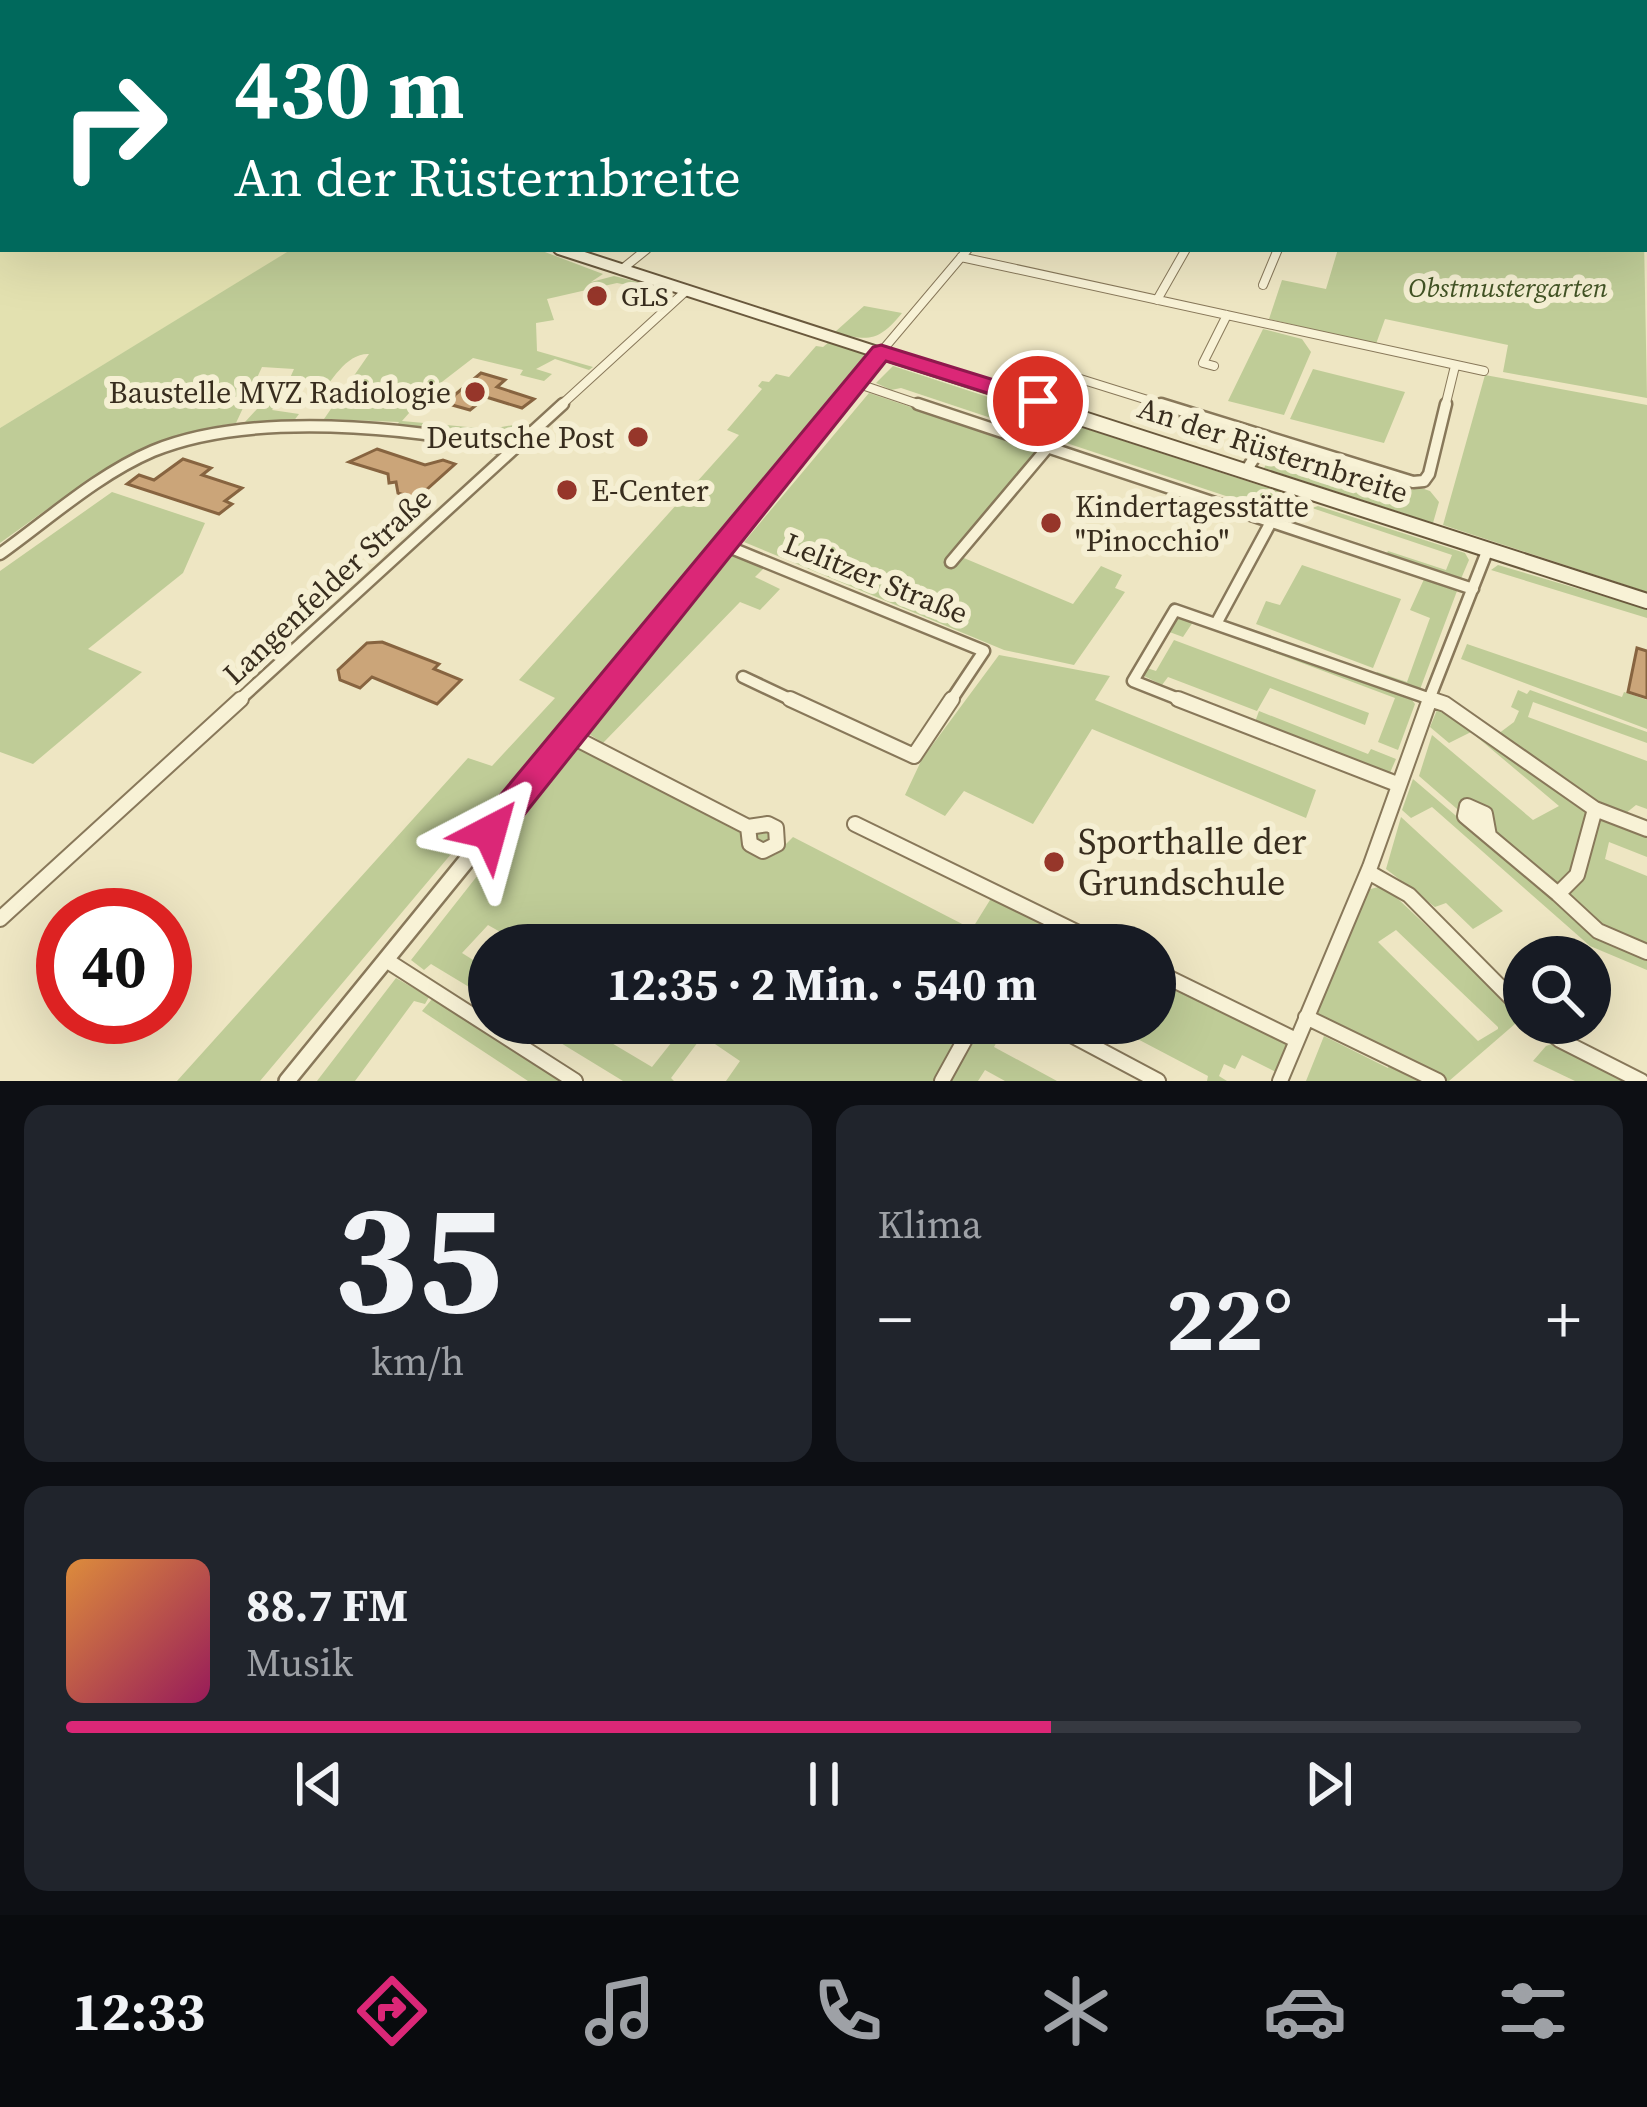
<!DOCTYPE html>
<html lang="de">
<meta charset="utf-8">
<style>
body{margin:0;font-family:"Source Serif 4",serif;background:#20242c;color:#f1f3f6;height:100vh;display:flex;flex-direction:column;font-size:45px;white-space:nowrap}
*{box-sizing:border-box;margin:0}
p{font-size:39px;color:#9ea1a6}
.icon{flex:none;width:66px;height:66px;fill:none;stroke:currentColor;stroke-width:2;stroke-linecap:round;stroke-linejoin:round}
.map{position:relative;height:1081px;overflow:hidden}
.details{display:flex;flex-direction:column;gap:24px;padding:24px;background:#0d0f14;flex:1}
.details>*{flex:none}
.guide{position:absolute;left:0px;top:0px;width:1647px;height:252px;box-shadow:0 12px 48px #0002;background:#00695c;color:#fff;overflow:hidden}
.buttons{position:absolute;left:1503px;top:936px;display:grid;gap:24px}
.buttons a{display:grid;place-items:center;width:108px;height:108px;border-radius:50%;background:#171b24;box-shadow:0 12px 48px #0002;font-size:60px}
.speed{position:absolute;left:36px;top:888px;display:flex;gap:24px;font-size:60px;font-weight:700;text-align:center}
.speed>*{display:grid;place-content:center;width:156px;height:156px;border-radius:50%;background:#171b24;box-shadow:0 12px 48px #0002;line-height:1}
.speed .limit{border:18px solid #d22;background:#fff;color:#111}
.pin{position:absolute;display:grid;place-items:center;width:102px;height:102px;color:#fff;margin:-51px;border:6px solid #fff;border-radius:50%;box-shadow:0 3px 12px #0007}
.me{position:absolute;width:132px;margin:-66px;rotate:39deg;stroke-linejoin:round;filter:drop-shadow(0 0 9px #0008)}
.turn{display:flex;align-items:center;gap:42px;height:252px;padding:0 36px;font-size:54px}
.turn .icon{width:156px;height:156px;stroke-width:2.5}
.turn b{display:block;font-size:84px;line-height:102px}
.big{font-size:90px;font-weight:700;line-height:1.1}
.details .card{flex:1;display:flex;flex-direction:column;justify-content:center;gap:18px;min-width:0;padding:0 42px;border-radius:24px;background:#20242c}
.details .dial{align-items:center;gap:0}
.dial b{font-size:156px;line-height:1}
.song{display:flex;align-items:center;gap:36px}
.cover{width:144px;height:144px;border-radius:18px;background:linear-gradient(135deg,hsl(30 70% 55%),hsl(330 70% 35%))}
.played{height:12px;border-radius:6px;background:linear-gradient(90deg,#db2777 65%,#363941 65%)}
.keys{display:flex;justify-content:space-around;direction:ltr}
.heat{display:flex;justify-content:space-between;align-items:center;font-size:66px;direction:ltr}
.details .tiles{flex:1;display:grid;gap:24px;grid-template-columns:1fr 1fr}
.card:last-child{grid-column:span 2}
.trip{position:absolute;left:468px;top:924px;width:708px;height:120px;border-radius:60px;background:#171b24;box-shadow:0 12px 48px #0002;font-weight:700;line-height:120px;text-align:center}
.tabs{display:flex;height:192px;justify-content:space-around;align-items:center;background:#090b0e;color:#9ea1a6}
.tabs .icon{width:84px;height:84px}
.tabs .current{color:#db2777}
.tabs b{font-size:54px;color:#f1f3f6}
.map>svg:first-child{display:block}
</style>
<div class="map">
<svg width="1647" height="1081" viewBox="0 0 1647 1081">
<rect width="100%" height="100%" fill="#eee6c3"/>
<path fill="#e3e1b0" d="M0 0H585L3 3V48Z
M0 55 3 249H293L0 428Z"/>
<path fill="#bfcc97" fill-rule="evenodd" d="M1644 238 1647 398 1503 372 1508 345 1385 319 1376 344 1269 319 1282 280 1326 289 1338 249H1644Z
M292 249H537L603 274 591 282 614 276 666 289 668 294 654 312 648 310 665 293 617 283 547 299 554 320 536 323 537 351 593 367 589 370 555 359 536 369 552 374 544 381 520 375 523 370 473 358 425 395 402 421 490 429 525 423 536 426 510 450 391 434 399 422 324 419 369 354C346 353 332 381 317 399L309 398 320 383 297 382 272 410 299 414 293 422H245L270 395 282 396 294 369 262 367 236 423C138 436 78 488 0 543V428Z
M864 306 902 313C879 341 869 342 835 332Z
M1263 329 1302 339 1311 352 1284 415 1228 401Z
M829 342 863 352 866 361 260 1081H177L468 758 492 766 555 698 519 680 739 435 727 430 762 389 758 386 762 381 769 382 776 374 789 377 816 346 823 347Z
M893 366 1305 500 1294 526 1248 511 1250 504 901 388 891 390 876 383Z
M1313 369 1405 392 1384 443 1290 419Z
M1485 375 1647 405V592L1443 525Z
M869 393 1039 450 952 553 1073 604 1101 566 1122 575 1115 588 1125 592 1074 665 1004 650 744 542Z
M1281 445 1413 490 1415 486 1430 491 1439 502 1433 523 1264 468 1276 446Z
M112 492 205 523 183 573 88 649 142 672 33 764 0 752V571Z
M1318 506 1465 553 1469 560 1460 581 1385 557 1388 551 1446 570 1452 555 1312 508Z
M734 553 763 569 755 577 780 589 760 610 740 602 603 743 589 734Z
M1302 565 1401 599 1373 668 1256 624 1266 601 1280 605Z
M1498 565 1647 609V618L1491 570Z
M1425 577 1457 591 1419 692 1373 678 1377 672 1407 682 1430 618 1410 610Z
M1175 610 1412 700 1415 704 1398 750 1378 742 1395 698 1193 622 1183 637 1164 630Z
M1174 640 1369 713 1365 725 1270 688 1257 711 1168 677 1162 685 1140 674 1144 667 1156 671Z
M1467 644 1622 697 1624 692 1647 700V729L1461 659Z
M999 655 1110 676 1095 700 1316 790 1306 818 1092 729 1033 824 964 791 945 816 905 795 922 759Z
M1518 690 1527 694 1530 690 1647 732V743L1533 702 1528 717 1647 761V809L1636 805 1615 822 1647 836V857L1609 842 1605 859 1647 876V970L1590 946 1432 807 1411 818 1402 810 1413 779 1594 934V940L1597 931 1490 836 1488 820 1464 815 1419 776 1432 735 1533 820 1559 806 1471 732 1449 743 1430 727 1437 710 1445 708 1494 737 1514 722 1519 711 1511 707Z
M1259 711 1368 754 1371 749 1396 759 1389 775 1255 722Z
M582 743 748 828H776L766 852 775 855 793 837 972 929 995 892 1102 945H523L488 925 462 953 489 970V999L431 964 424 970 411 960Z
M1401 817 1503 911 1473 929 1446 903 1435 907 1386 869Z
M1378 887 1396 897 1523 1017 1449 1081H1306L1324 1036 1388 1068 1391 1058 1307 1016 1356 893ZM1396 930 1498 1027V1029L1478 1041 1378 942Z
M1155 971 1296 1040 1282 1075 1242 1055 1235 1069 1224 1064 1219 1076 1227 1081H1207L1208 1076 1107 1023H1155Z
M396 978 429 997 425 1004 414 1001 355 1081H317Z
M437 993 574 1081H528L422 1011Z
M528 1023H578L652 1067 683 1028 701 1038 671 1078 674 1081H623Z
M684 1023H1007L994 1047 1057 1081H1005L985 1070 978 1081H726L740 1061Z
M1560 1041 1639 1081H1575L1533 1061 1546 1046Z"/>
<path fill="#cba579" stroke="#876440" stroke-width="3" d="M481 373 505 380 497 387 534 399 522 408 486 397 470 410 445 403Z
M377 449 425 465 443 460 455 464 416 499 398 493 396 482 389 483 388 474 349 462Z
M183 459 211 468 202 475 242 488 225 501 232 504 219 514 127 484 139 475 154 480Z
M382 642 439 664 434 669 461 680 437 704 372 677 360 688 340 680 338 670 367 643Z
M1637 648 1647 651V698L1628 692Z"/>
<g fill="none" stroke-linecap="round" stroke-linejoin="round">
<g stroke="#88785a" stroke-width="9">
<path id="minor-far3" d="M850 0 876 3
M973 0 985 3
M684 3 688 0"/>
</g>
<g stroke="#88785a" stroke-width="10">
<path id="minor-far2" d="M961 257 1484 371
M621 270 647 249
M1263 285 1278 249
M1157 300 1186 249
M881 352 968 249
M1214 366 1203 363 1227 315
M1058 372 1170 407
M856 383 927 407
M559 407 687 290
M1445 407 1455 366"/>
</g>
<g stroke="#88785a" stroke-width="15">
<path id="minor-far1" d="M918 404 1473 589
M1161 404 1413 482 1424 481 1429 474 1446 404
M1246 471 1267 437
M724 545 984 651 950 702
M0 554C49 519 97 475 153 451 251 411 410 426 510 450
M951 562 1048 447
M1217 622 1271 522
M743 677 796 702
M237 702 563 404
M1186 702 1133 681 1175 610 1439 702
M1428 702 1488 549"/>
</g>
<g stroke="#88785a" stroke-width="18">
<path id="minor" d="M790 699 914 756 952 699
M1178 699 1397 784
M1430 699 1445 704 1595 809 1647 829
M569 735 748 827
M768 824 776 828 777 844 763 851 750 844 748 827Z
M855 824 1103 945
M1489 836 1485 814 1467 806 1465 816 1558 894 1577 875 1595 809
M1370 873 1409 895 1524 1011
M1558 894 1598 931 1647 952
M0 919 241 699
M386 960 575 1081
M1155 971 1296 1040
M1306 1017 1438 1081
M1049 1023 1158 1081
M1539 1023 1560 1040 1641 1081
M942 1081 974 1023
M1280 1081 1370 867 1430 699"/>
</g>
<g stroke="#88785a" stroke-width="12">
<path id="tertiary-far2" d="M836 407 881 352"/>
</g>
<g stroke="#88785a" stroke-width="16">
<path id="tertiary-far1" d="M596 702 839 404"/>
</g>
<g stroke="#88785a" stroke-width="20">
<path id="tertiary" d="M287 1081 598 699"/>
</g>
<g stroke="#6a593d" stroke-width="10">
<path id="secondary-far2" d="M1024 0 1057 3
M611 3 615 0
M1156 3 1162 0"/>
</g>
<g stroke="#6a593d" stroke-width="14">
<path id="secondary-far1" d="M559 249 1047 407"/>
</g>
<g stroke="#6a593d" stroke-width="18">
<path id="secondary" d="M1037 404 1647 601"/>
</g>
<use href="#minor-far3" stroke="#f8f2d6" stroke-width="6"/>
<use href="#minor-far2" stroke="#f8f2d6" stroke-width="8"/>
<use href="#minor-far1" stroke="#f8f2d6" stroke-width="10"/>
<use href="#minor" stroke="#f8f2d6" stroke-width="14"/>
<use href="#tertiary-far2" stroke="#f8f2d6" stroke-width="9"/>
<use href="#tertiary-far1" stroke="#f8f2d6" stroke-width="12"/>
<use href="#tertiary" stroke="#f8f2d6" stroke-width="15"/>
<use href="#secondary-far2" stroke="#f8f2d6" stroke-width="8"/>
<use href="#secondary-far1" stroke="#f8f2d6" stroke-width="10"/>
<use href="#secondary" stroke="#f8f2d6" stroke-width="14"/>
</g>
<path fill="#db2777" stroke="#8e194d" stroke-width="3" d="M881 345 1046 396 1050 401 1038 409 886 361 503 841 490 845 478 841 473 832 478 822 873 347Z"/>
<g fill="#96362a" stroke="#f5efd3" stroke-width="4.5">
<circle cx="597" cy="296" r="12"/>
<circle cx="475" cy="392" r="12"/>
<circle cx="638" cy="437" r="12"/>
<circle cx="567" cy="490" r="12"/>
<circle cx="1051" cy="523" r="12"/>
<circle cx="1054" cy="862" r="12"/>
</g>
<g text-anchor="middle" dominant-baseline="central" stroke-width="12" stroke-linejoin="round" paint-order="stroke">
<g font-size="27" font-style="italic" fill="#435425" stroke="#f5efd3">
<text x="1508" y="287">Obstmustergarten</text>
</g>
<g font-size="27" fill="#382d1e" stroke="#f5efd3" text-anchor="start">
<text x="621" y="296">GLS</text>
</g>
<g font-size="30" fill="#382d1e" stroke="#f5efd3" text-anchor="end">
<text x="451" y="392">Baustelle MVZ Radiologie</text>
<text x="614" y="437">Deutsche Post</text>
<text x="591" y="490" text-anchor="start">E-Center</text>
<text x="1075" y="506" text-anchor="start">Kindertagesstätte<tspan x="1075" dy="34">"Pinocchio"</tspan></text>
</g>
<g font-size="30" fill="#382d1e" stroke="#f5efd3">
<text transform="translate(1273 450) rotate(18)">An der Rüsternbreite</text>
<text transform="translate(876 578) rotate(22)">Lelitzer Straße</text>
<text transform="translate(327 586) rotate(-43)">Langenfelder Straße</text>
</g>
<g font-size="36" fill="#382d1e" stroke="#f5efd3" text-anchor="start">
<text x="1078" y="841">Sporthalle der<tspan x="1078" dy="41">Grundschule</tspan></text>
</g>
</g>
</svg>
<div class="buttons">
<a><svg class="icon" aria-label="search" viewBox="0 0 24 24"><circle cx="10" cy="10" r="6"/><path d="M15 15l6 6"/></svg></a>
</div>
<div class="speed"><div class="limit">40</div></div>
<div class="pin" style="left:1038px;top:401px;background:#d93025"><svg class="icon" aria-label="arrive" viewBox="0 0 24 24"><path d="M6 21V4h12l-3 4 3 4H6"/></svg></div>
<svg class="me" style="left:490px;top:832px" viewBox="-20 -20 40 40"><path d="M0-17L14 15 0 8-14 15z" fill="#db2777" stroke="#fff" stroke-width="4"/></svg>
<div class="trip">12:35 · 2 Min. · 540 m</div>
<div class="guide">
<div class="turn"><svg class="icon" aria-label="right" viewBox="0 0 24 24"><path d="M7 20v-9h11M14 6l5 5-5 5"/></svg><div><b>430 m</b>An der Rüsternbreite</div></div>
</div>
</div>
<section class="details">
<div class="tiles">
<div class="card dial"><b>35</b><p>km/h</p></div>
<div class="card"><p>Klima</p>
<div class="heat"><a>−</a><b class="big">22°</b><a>+</a></div>
</div>
<div class="card">
<div class="song"><i class="cover"></i><div><b>88.7 FM</b><p>Musik</p></div></div>
<div class="played"></div>
<div class="keys"><svg class="icon" aria-label="previous" viewBox="0 0 24 24"><path d="M18 5L8 12l10 7zM5 5v14"/></svg><svg class="icon" aria-label="pause" viewBox="0 0 24 24"><path d="M8 5v14M16 5v14"/></svg><svg class="icon" aria-label="next" viewBox="0 0 24 24"><path d="M6 5l10 7-10 7zM19 5v14"/></svg></div>
</div>
</div>
</section>
<nav class="tabs">
<b>12:33</b>
<svg class="icon current" aria-label="directions" viewBox="0 0 24 24"><path d="M12 3l9 9-9 9-9-9zM9 14v-3h6M13 9l2 2-2 2"/></svg>
<svg class="icon" aria-label="music" viewBox="0 0 24 24"><path d="M9 18V5l10-2v13"/><circle cx="6" cy="18" r="3"/><circle cx="16" cy="16" r="3"/></svg>
<svg class="icon" aria-label="phone" viewBox="0 0 24 24"><path d="M5 4h4l2 5-3 2q2 4 5 5l2-3 5 2v4C11 20 4 13 5 4z"/></svg>
<svg class="icon" aria-label="climate" viewBox="0 0 24 24"><path d="M12 3v18M4 7l16 10M4 17L20 7"/></svg>
<svg class="icon" aria-label="car" viewBox="0 0 24 24"><path d="M5 17H2v-5l4-1 3-4h7l3 4 3 1v5h-3M9 17h6M6 11h13"/><circle cx="7" cy="17" r="2"/><circle cx="17" cy="17" r="2"/></svg>
<svg class="icon" aria-label="filters" viewBox="0 0 24 24"><path d="M4 7h16M4 17h16"/><circle cx="9" cy="7" r="2"/><circle cx="15" cy="17" r="2"/></svg>
</nav>
